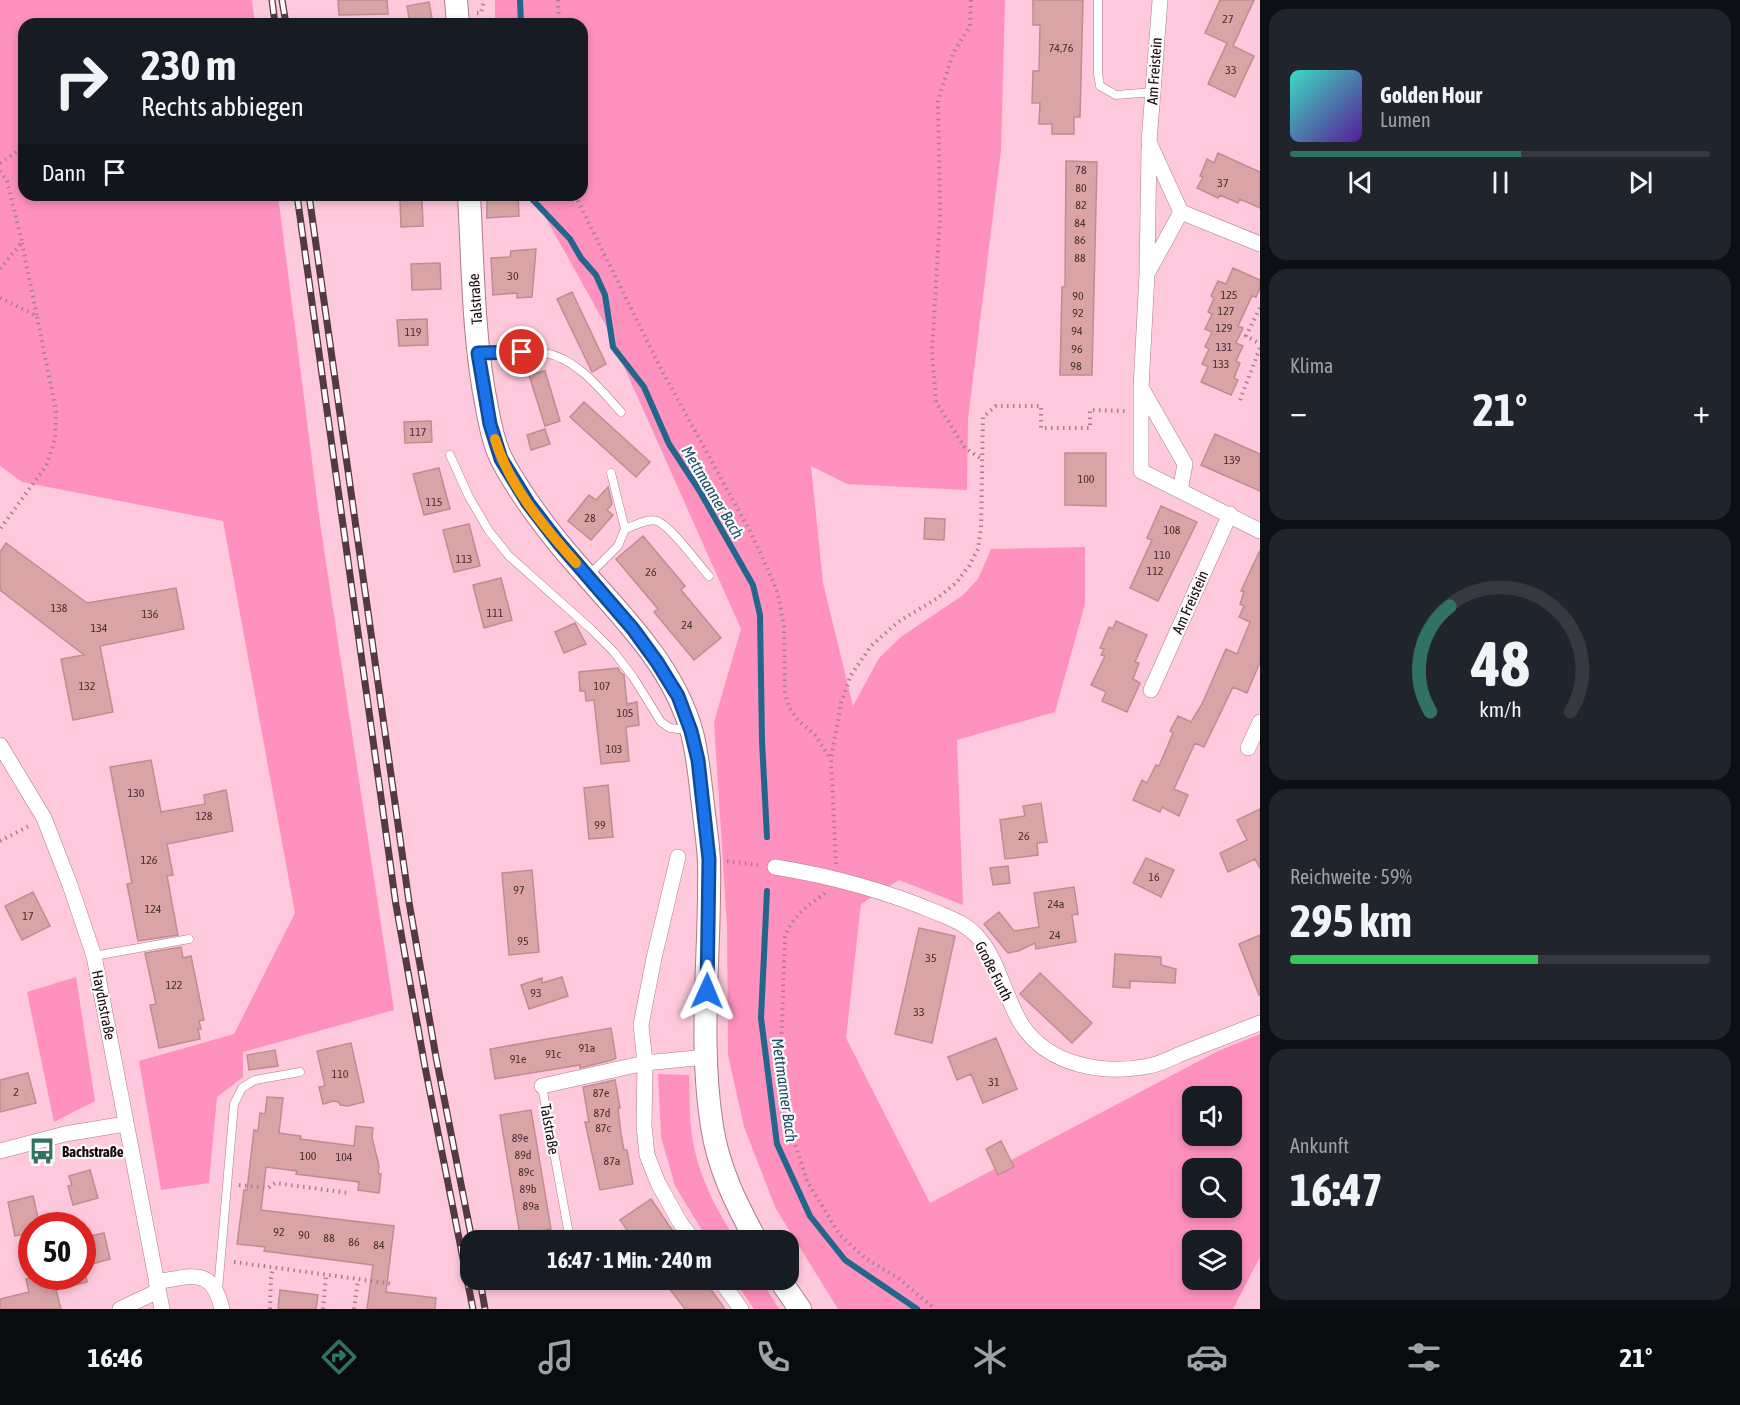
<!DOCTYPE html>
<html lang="de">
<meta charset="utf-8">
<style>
body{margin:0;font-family:"Asap Condensed",sans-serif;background:#20242c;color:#f1f3f6;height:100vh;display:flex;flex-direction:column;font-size:22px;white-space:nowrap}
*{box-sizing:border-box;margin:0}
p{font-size:20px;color:#9ea1a6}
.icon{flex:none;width:33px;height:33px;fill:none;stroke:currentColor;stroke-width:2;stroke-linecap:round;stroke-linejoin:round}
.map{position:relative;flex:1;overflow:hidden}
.panel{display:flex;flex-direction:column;gap:9px;padding:9px;background:#0d0f14;width:480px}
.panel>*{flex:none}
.top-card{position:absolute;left:18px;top:18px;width:570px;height:183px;border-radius:18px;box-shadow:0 3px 9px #0003;background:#171b24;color:#f1f3f6;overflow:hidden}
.controls{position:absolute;left:1182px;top:1086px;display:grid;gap:12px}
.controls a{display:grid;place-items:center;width:60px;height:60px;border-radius:12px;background:#171b24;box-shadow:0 3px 9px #0003;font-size:30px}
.speed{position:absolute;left:18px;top:1212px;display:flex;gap:12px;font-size:30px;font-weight:700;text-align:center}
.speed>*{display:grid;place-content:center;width:78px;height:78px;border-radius:50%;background:#171b24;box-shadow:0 3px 9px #0003;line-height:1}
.speed .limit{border:9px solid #d22;background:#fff;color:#111}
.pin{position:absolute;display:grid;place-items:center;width:51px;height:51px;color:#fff;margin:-26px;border:3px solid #fff;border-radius:50%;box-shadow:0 2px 6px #0007}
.me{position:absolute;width:66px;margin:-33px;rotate:1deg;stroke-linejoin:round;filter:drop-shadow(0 0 4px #0008)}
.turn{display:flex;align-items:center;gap:21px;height:126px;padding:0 24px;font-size:27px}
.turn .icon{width:78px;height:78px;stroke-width:2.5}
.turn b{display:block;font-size:42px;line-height:51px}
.then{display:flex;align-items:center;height:57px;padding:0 24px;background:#0003;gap:12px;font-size:22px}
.big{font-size:45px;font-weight:700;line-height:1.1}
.panel .widget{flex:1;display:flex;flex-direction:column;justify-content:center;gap:9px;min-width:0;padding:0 21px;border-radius:18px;background:#20242c}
.panel .dial{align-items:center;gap:0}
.dial svg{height:156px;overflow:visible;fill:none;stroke:#363941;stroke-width:7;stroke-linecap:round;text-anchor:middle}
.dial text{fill:#f1f3f6;stroke:none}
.song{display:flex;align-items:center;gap:18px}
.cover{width:72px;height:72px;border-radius:9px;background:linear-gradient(135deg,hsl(170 70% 55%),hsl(270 70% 35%))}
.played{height:6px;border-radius:3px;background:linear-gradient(90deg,#317262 55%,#363941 55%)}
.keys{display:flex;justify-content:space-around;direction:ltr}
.heat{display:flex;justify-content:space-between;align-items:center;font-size:33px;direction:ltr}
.charge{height:9px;border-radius:4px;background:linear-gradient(90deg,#34c759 59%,#363941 0)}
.trip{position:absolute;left:460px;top:1230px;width:339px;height:60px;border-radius:18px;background:#171b24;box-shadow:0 3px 9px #0003;font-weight:700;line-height:60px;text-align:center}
.tabs{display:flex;height:96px;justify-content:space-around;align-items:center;background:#090b0e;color:#9ea1a6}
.tabs .icon{width:42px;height:42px}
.tabs .active{color:#317262}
.tabs b{font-size:27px;color:#f1f3f6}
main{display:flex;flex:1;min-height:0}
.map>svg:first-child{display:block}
</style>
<main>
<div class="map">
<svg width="1260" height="1309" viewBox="0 0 1260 1309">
<rect width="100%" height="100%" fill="#fec9dc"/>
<path fill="#fe91bd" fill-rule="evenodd" d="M0 0H252L255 24H24V195H278L320 523 394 1010 243 1052V1077L217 1097 209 1183 161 1190 139 1061 234 1034 295 913 223 521 22 482 0 466Z
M495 0H1005L1001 150 968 419 967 490 847 484 811 466 823 583 853 706 879 658 901 637 963 595 978 579 991 549 1085 547V604L1055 712 957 740 963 905 899 880 861 904 846 1038 930 1203 1218 1051 1260 1034V1257L1233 1309H838L776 1209 744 1127 728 1055 727 926 714 722 741 629 605 324 533 195H582V24H495ZM1192 1096H1232V1136H1192ZM1192 1168H1232V1208H1192ZM1192 1240H1232V1280H1192Z
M76 977 95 1101 54 1122 27 992Z
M658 1074 689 1075C690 1093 689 1110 691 1127 695 1169 714 1206 736 1240H708L675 1186 661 1137Z
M734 1280H761L779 1309H754Z"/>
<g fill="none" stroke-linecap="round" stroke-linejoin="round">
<path stroke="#23668c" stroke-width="6" d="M520 0 521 24
M531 195 532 199 570 239 581 258 596 275 605 295 613 347 644 387 669 444 699 490 753 585 760 615 762 741 767 837
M767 891 761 1018 777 1144 810 1216 845 1260 917 1309"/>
</g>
<path fill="#daa4a6" stroke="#c08c8f" stroke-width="1.5" d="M338 0H387L388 14 339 15Z
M1033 0H1083L1080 117H1074V134H1052V124H1039L1040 103H1032L1033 71H1039L1040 25H1033Z
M1220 0H1254L1233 46 1254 56 1235 97 1208 84 1227 43 1205 33Z
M429 2 433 24H410L407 6Z
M1218 153 1260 172V208L1240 199 1238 203 1220 195 1218 198 1197 188 1203 177 1200 176 1207 159 1214 163Z
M1066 161 1097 162 1092 375H1060L1062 287H1065Z
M487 195H518L519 216 487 218Z
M422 199 423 226 401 227 400 200Z
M536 249 532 297 517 298V293L493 295 491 258 510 257 511 251Z
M440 263 441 289 412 290 411 264Z
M1233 268 1260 280V288L1256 297 1252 296 1238 326 1243 328 1236 343 1243 346 1236 361 1240 363 1234 378 1238 380 1231 395 1201 382 1208 367 1202 364 1209 349 1205 347 1212 332 1205 329 1212 314 1208 312 1214 298 1211 296 1218 281 1226 284Z
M572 292 606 364 592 372 557 299Z
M427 319 428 345 399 346 397 320Z
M545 371 560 421 545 426 529 375Z
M584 402 650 462 636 477 570 417Z
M431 421 432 442 405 443 404 422Z
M545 429 550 444 531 450 527 435Z
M1215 434 1260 454V491L1201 465Z
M1065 453H1106V506L1065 505Z
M439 468 450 509 424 515 413 474Z
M608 487 612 504 607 510 613 515 591 540 568 521 589 495 596 500Z
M1161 506 1197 522 1158 601 1130 588 1152 540 1147 538Z
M925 518 945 519 944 540 924 539Z
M469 524 480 566 454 572 443 530Z
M643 536 685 586 681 590 721 638 694 660 654 612 658 609 616 559Z
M6 543 87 603 176 588 184 629 100 646 113 712 73 720 61 659 84 655 0 590V552Z
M1260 550V662L1247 693 1233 687 1204 747 1195 743 1174 789 1188 795 1179 816 1162 807 1160 812 1133 800 1142 780 1147 783 1156 765 1159 766 1173 733 1170 731 1178 716 1191 722 1202 704 1226 649 1237 654 1250 622 1239 617 1244 606 1240 604 1244 592 1241 591Z
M501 578 512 620 484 628 473 585Z
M1116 621 1147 635 1135 662 1139 663 1133 679 1140 683 1127 712 1102 701 1106 692 1091 685 1105 656 1101 655 1104 649 1100 648 1109 627 1113 629Z
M575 623 586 644 564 653 555 632Z
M618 668 620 672 624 675 627 704 637 702 639 725 626 727 629 761 601 764 594 700 586 701 585 691H580L579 672Z
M151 760 161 812 205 804 204 795 226 790 233 831 167 844 173 875 167 876 178 935 138 941 127 884 132 883 110 767Z
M608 785 613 837 589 839 584 788Z
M1041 803 1047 842 1037 843 1038 855 1005 859 1000 820 1025 816 1023 806Z
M1260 809V868L1255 859 1228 872 1220 853 1247 840 1237 820Z
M1146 858 1174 870 1161 897 1133 883Z
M1008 866 1010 883 993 885 990 868Z
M532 870 539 952 509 955 502 873Z
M1074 887 1078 914 1072 915 1076 942 1036 949 1035 943 1018 951 1008 953 984 924 999 912 1014 931 1039 927 1034 893Z
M33 892 50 926 22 940 5 906Z
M919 928 955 936 932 1043 895 1034Z
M1260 935V995H1259L1239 944Z
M181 947 183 958 191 956 204 1020 199 1021 201 1029H198L200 1039 159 1048 150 1005 156 1004 145 953Z
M1115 954 1161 957V965L1176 969 1175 983 1130 981V988L1113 987Z
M1040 973 1092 1023 1072 1043 1020 994Z
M562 977 568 996 529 1009 521 985 542 978V983Z
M611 1028 616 1058 612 1060 580 1068V1065L495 1079 490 1049Z
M996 1038 1017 1089 983 1103 971 1074 957 1080 948 1057Z
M351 1043 364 1102 348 1106 340 1105 339 1102 334 1101 323 1104 319 1087 325 1086 317 1051Z
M275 1050 278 1066 249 1070 247 1055Z
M28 1073 36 1103 0 1112V1080Z
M615 1080 620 1108H618L621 1134 624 1150H627L633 1184 600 1190 585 1122H589L583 1087Z
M267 1097 283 1098 279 1133 301 1136 300 1139 354 1146 356 1126 373 1128 372 1137 379 1166 378 1173 381 1174 379 1193 358 1190 359 1182 296 1174 297 1171 266 1167 261 1210 394 1226 386 1292 436 1298 435 1309H367L373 1265 264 1251 265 1247 237 1244 244 1190H247L254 1130 258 1131 260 1113 265 1114Z
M531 1110 551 1229 520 1235 500 1115Z
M1001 1141 1014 1167 998 1175 986 1149Z
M90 1170 98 1198 73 1205 68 1186 72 1185 69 1176Z
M33 1196 40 1226H32V1232L15 1236 8 1202Z
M651 1199 679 1240H634L620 1220Z
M104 1233 110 1259 82 1267V1244L87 1243 86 1237Z
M35 1276H86L87 1282 56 1290 61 1309H0V1299L29 1292 26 1279Z
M681 1280H704L725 1309H685L669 1288Z
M280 1290 318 1295 316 1309H278Z"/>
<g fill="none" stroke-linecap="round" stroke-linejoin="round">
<g stroke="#ac7c8d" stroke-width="9">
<path id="service" d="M1098 0V74L1100 86 1116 95 1153 92
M480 353C501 352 524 349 545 353 576 358 601 390 621 412
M450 455 469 497 489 531 509 556 591 629 614 652 633 677 661 722 670 728 687 730
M625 529C634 526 647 518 657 521 671 526 698 564 709 576
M589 575 618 546 625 529 611 473
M94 956 189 939
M542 1086 570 1240
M218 1290 234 1104 242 1088 255 1080 300 1072"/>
</g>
<g stroke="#ac7c8d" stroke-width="16">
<path id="minor" d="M1160 0 1149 142 1181 212 1147 274 1141 388V471L1260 531
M1181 212 1260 244
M1147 271 1149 148
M1142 389 1185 464 1180 491
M1151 690 1230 514
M0 745 44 818 70 885 94 956 162 1309
M1248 748 1260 722
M678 857 654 958 641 1025 645 1063 644 1126 647 1155 658 1183 679 1221 693 1240
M775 867C831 876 886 891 938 913 952 919 966 924 977 936 999 960 1004 997 1022 1025 1049 1066 1104 1075 1149 1066 1161 1064 1173 1057 1183 1053 1209 1043 1234 1033 1260 1023
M542 1086 645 1063 706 1057
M0 1151 65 1134 125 1124
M720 1280 741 1309
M156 1282C191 1277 212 1265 222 1309
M120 1309 158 1291"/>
</g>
<g stroke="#ac7c8d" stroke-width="24">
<path id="secondary" d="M456 0 458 24
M469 195C473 266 473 339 487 408 490 425 494 446 503 462 518 490 537 516 557 541 605 601 671 656 692 733 698 756 700 781 703 805 705 824 708 842 709 861 711 949 698 1039 712 1126 718 1167 736 1204 756 1240
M780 1280 800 1309"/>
</g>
<path stroke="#a7808f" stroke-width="4" stroke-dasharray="1.5 4.5" stroke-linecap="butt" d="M558 0 559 24
M971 0 970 26 953 53 938 101 940 216 932 352 936 402 965 448 982 459
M477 13H481L484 0
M0 163 18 151 24 143
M0 171 7 181 22 242 0 269
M575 195 660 367 752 535 773 581 778 594 784 627 785 694 789 707 797 719 815 735 830 758
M22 243 37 316
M0 298 37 316 56 411 55 439 46 466 0 529
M1260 308 1246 336 1260 344
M1240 400 1260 348
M0 841 29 826
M727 861 758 865
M836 864 831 759 841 703 851 675 871 646 898 622 936 599 956 583 969 566 978 549 981 528 983 417 996 406H1041V428H1090V410L1126 411
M825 893C808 906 792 916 785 937L781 1052 791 1131 807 1181 840 1235 865 1258 898 1278 935 1309
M239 1185 268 1188 275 1183 349 1193
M234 1262 394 1284
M270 1309 271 1279 273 1267
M323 1309 326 1275
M354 1309 358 1280"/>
<use href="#service" stroke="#fff" stroke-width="8"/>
<use href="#minor" stroke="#fff" stroke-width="15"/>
<use href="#secondary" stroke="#fff" stroke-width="22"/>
<g stroke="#533943" stroke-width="7">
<path id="rail" d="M272 0 275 24
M282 0 286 24
M297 195 396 905 425 1067 473 1309
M309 195 409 902 436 1057 472 1240
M480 1280 485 1309"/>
</g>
<use href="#rail" stroke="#fbfbfb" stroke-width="4.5" stroke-dasharray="14" stroke-linecap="butt"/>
</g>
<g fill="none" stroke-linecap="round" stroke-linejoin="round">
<g stroke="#114b97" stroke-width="15">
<path id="route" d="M522 352 478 353 490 424 501 459 528 503 558 542 633 629 657 662 678 696 691 731 698 760 709 859 707 991"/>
</g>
<use href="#route" stroke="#1a73e8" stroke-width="10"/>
<path stroke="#f59e0b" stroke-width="10" d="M495 439C509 486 544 527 576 563"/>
</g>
<defs>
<g id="bus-bare" transform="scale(2.07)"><path d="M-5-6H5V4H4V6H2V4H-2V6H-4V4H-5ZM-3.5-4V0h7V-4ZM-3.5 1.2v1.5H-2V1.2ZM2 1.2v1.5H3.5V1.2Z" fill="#317262" stroke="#fbfbfb" stroke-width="2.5" paint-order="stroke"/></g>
</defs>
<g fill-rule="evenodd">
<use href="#bus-bare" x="42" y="1151"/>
</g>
<g text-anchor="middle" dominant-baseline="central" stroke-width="4.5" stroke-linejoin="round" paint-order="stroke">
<g font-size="12" fill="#492f35">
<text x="1228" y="19">27</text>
<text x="1061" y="48">74,76</text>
<text x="1231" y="70">33</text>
<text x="1081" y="170">78</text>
<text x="1223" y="183">37</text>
<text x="1081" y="188">80</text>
<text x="1081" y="205">82</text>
<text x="1080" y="223">84</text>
<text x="1080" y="240">86</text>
<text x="1080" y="258">88</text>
<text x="513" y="276">30</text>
<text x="1229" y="295">125</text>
<text x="1078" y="296">90</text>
<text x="1226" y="311">127</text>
<text x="1078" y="313">92</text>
<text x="1224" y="328">129</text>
<text x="1077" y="331">94</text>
<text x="413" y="332">119</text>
<text x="1224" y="347">131</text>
<text x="1077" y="349">96</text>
<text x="1221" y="364">133</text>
<text x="1076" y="366">98</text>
<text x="418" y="432">117</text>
<text x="1232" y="460">139</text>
<text x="1086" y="479">100</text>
<text x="434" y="502">115</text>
<text x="590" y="518">28</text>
<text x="1172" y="530">108</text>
<text x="1162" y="555">110</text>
<text x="464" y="559">113</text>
<text x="1155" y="571">112</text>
<text x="651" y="572">26</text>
<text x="59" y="608">138</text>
<text x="495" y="613">111</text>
<text x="150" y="614">136</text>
<text x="687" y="625">24</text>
<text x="99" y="628">134</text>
<text x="87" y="686">132</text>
<text x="602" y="686">107</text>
<text x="625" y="713">105</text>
<text x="614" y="749">103</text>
<text x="136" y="793">130</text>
<text x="204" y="816">128</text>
<text x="600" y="825">99</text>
<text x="1024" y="836">26</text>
<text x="149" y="860">126</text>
<text x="1154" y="877">16</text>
<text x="519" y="890">97</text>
<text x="1056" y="904">24a</text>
<text x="153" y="909">124</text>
<text x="28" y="916">17</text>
<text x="1055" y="935">24</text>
<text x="523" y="941">95</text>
<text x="931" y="958">35</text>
<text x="174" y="985">122</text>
<text x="536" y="993">93</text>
<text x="919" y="1012">33</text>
<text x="587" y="1048">91a</text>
<text x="553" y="1054">91c</text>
<text x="518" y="1059">91e</text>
<text x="340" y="1074">110</text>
<text x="994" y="1082">31</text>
<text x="16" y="1092">2</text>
<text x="601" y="1093">87e</text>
<text x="602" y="1113">87d</text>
<text x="603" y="1128">87c</text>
<text x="520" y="1138">89e</text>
<text x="523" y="1155">89d</text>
<text x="308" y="1156">100</text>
<text x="344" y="1157">104</text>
<text x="612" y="1161">87a</text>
<text x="526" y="1172">89c</text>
<text x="528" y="1189">89b</text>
<text x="531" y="1206">89a</text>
<text x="279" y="1232">92</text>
<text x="304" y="1235">90</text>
<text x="329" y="1238">88</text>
<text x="354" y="1242">86</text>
<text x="379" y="1245">84</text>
</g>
<g font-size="15" fill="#19080f" stroke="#fbfbfb">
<text transform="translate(1154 71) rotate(-86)">Am Freistein</text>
<text transform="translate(475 299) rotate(-94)">Talstraße</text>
<text transform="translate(1190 602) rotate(-66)">Am Freistein</text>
<text transform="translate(994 971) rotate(63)">Große Furth</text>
<text transform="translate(104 1005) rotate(79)">Haydnstraße</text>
<text transform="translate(550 1129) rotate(80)">Talstraße</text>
</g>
<g font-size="15" font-weight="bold" fill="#19080f" stroke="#fbfbfb" text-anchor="start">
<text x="62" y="1151">Bachstraße</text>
</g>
<g font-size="16" font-style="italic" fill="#174c67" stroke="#fbfbfb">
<text transform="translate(713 492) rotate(59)">Mettmanner Bach</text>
<text transform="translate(785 1090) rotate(82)">Mettmanner Bach</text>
</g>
</g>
</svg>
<div class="controls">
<a><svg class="icon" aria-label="sound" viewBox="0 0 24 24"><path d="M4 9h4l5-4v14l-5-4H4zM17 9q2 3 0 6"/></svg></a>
<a><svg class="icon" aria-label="search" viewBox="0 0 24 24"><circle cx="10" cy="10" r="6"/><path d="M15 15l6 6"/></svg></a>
<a><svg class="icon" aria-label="layers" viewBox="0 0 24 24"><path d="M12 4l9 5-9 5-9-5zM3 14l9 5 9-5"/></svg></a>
</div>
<div class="speed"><div class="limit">50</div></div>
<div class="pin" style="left:522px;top:352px;background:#d93025"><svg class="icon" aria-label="arrive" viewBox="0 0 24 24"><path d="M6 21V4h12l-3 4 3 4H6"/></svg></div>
<svg class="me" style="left:707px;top:991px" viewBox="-20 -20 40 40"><path d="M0-17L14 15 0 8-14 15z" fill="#1a73e8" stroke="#fff" stroke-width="4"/></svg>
<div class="trip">16:47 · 1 Min. · 240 m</div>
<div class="top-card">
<div class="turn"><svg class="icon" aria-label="right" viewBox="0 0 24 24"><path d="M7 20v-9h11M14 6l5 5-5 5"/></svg><div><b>230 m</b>Rechts abbiegen</div></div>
<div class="then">Dann<svg class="icon" aria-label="arrive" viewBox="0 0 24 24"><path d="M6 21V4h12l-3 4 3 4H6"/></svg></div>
</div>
</div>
<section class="panel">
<div class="widget">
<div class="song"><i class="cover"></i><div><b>Golden Hour</b><p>Lumen</p></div></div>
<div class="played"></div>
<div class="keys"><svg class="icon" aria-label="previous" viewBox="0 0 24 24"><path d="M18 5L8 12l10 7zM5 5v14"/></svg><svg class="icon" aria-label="pause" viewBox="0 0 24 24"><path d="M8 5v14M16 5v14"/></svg><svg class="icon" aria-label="next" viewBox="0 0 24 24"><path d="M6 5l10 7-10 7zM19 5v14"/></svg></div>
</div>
<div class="widget"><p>Klima</p>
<div class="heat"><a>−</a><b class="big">21°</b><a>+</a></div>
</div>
<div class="widget dial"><svg viewBox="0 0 100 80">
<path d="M14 69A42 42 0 1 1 86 69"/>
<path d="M14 69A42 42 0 0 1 24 15" stroke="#317262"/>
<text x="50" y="56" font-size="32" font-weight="700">48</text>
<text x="50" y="72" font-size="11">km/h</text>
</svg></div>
<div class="widget"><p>Reichweite · 59%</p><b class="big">295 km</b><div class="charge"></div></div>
<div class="widget"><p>Ankunft</p><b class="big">16:47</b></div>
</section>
</main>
<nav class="tabs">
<b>16:46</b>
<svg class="icon active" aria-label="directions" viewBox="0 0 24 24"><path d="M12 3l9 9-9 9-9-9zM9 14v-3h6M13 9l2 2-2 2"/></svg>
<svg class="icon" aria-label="music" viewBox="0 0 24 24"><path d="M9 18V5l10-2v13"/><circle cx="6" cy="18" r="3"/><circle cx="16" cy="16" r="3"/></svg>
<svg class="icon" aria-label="phone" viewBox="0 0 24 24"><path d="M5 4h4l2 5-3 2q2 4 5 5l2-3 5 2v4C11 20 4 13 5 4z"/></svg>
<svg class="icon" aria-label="climate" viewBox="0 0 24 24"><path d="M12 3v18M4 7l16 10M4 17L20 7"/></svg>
<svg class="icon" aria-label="car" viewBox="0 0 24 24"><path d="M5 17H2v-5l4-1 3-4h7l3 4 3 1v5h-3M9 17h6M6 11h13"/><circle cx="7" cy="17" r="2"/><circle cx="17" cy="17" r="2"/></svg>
<svg class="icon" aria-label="filters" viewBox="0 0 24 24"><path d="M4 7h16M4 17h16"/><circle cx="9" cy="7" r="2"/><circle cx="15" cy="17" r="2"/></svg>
<b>21°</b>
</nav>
